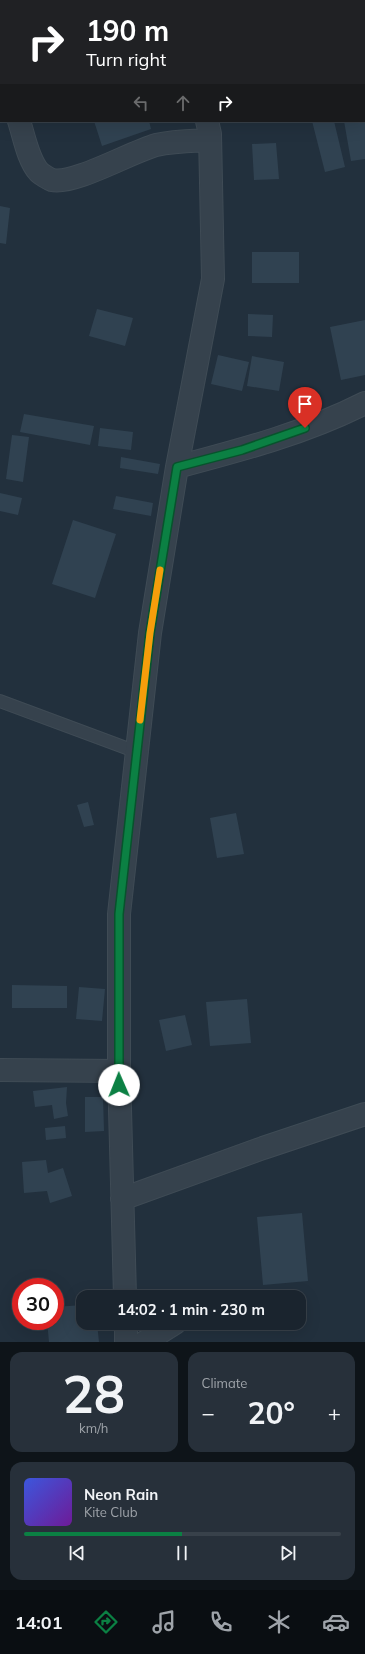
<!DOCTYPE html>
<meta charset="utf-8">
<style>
body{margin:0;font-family:Mulish,sans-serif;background:#27303a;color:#f1f3f6;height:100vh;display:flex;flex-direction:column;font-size:15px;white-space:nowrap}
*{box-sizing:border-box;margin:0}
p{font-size:13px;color:#9fa4aa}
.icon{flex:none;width:22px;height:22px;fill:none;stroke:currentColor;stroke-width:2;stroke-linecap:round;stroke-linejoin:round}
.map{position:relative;height:1342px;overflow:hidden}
.drawer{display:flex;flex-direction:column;gap:10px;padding:10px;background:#0e1419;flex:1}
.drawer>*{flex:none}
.guide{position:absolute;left:0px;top:0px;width:365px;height:122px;box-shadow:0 4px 16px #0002,0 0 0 1px #38414a;background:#202124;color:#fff;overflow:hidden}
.speed{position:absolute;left:12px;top:1278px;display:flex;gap:8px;font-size:20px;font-weight:700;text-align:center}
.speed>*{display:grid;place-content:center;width:52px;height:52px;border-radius:50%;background:#1a242e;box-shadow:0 4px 16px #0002,0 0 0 1px #38414a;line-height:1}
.speed .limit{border:6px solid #d22;background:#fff;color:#111}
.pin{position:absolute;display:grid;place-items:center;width:34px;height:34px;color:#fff;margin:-41px -17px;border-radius:50% 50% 50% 0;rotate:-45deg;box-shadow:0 0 4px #0007}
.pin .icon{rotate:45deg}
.me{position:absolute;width:44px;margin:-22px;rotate:359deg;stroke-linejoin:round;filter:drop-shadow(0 0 3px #0008)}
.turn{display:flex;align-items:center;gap:14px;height:84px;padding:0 20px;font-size:18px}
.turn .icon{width:52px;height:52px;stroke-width:2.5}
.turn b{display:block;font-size:28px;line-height:34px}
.lanes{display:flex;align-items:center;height:38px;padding:0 20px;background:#0003;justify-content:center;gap:20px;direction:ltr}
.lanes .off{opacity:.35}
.big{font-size:30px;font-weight:700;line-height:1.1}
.drawer .widget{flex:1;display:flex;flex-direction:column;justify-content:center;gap:6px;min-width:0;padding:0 14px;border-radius:12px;background:#27303a}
.drawer .dial{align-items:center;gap:0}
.dial b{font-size:52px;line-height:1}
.song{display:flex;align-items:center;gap:12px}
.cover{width:48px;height:48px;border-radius:6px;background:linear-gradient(135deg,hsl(230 70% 55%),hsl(280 70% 35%))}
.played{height:4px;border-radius:2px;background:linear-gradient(90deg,#0b8043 50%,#38414a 50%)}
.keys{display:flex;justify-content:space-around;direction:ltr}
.heat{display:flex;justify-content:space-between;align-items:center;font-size:22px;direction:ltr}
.drawer .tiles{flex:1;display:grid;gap:10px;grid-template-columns:1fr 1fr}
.widget:last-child{grid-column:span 2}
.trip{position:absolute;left:76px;top:1290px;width:230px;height:40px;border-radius:12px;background:#1a242e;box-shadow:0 4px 16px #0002,0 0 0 1px #38414a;font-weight:700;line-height:40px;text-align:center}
.tab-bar{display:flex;height:64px;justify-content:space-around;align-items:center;background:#0a0e12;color:#9fa4aa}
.tab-bar .icon{width:28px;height:28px}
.tab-bar .current{color:#0b8043}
.tab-bar b{font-size:18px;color:#f1f3f6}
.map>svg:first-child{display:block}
</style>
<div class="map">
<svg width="365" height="1342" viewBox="0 0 365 1342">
<rect width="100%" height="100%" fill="#22303d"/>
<path fill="#304251" d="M94 121H149L151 129 102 146Z
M312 121H334L345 167 325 172Z
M344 121H365V159L351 161Z
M276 143 279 179 254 180 252 144Z
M0 206 10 208 6 244 0 243Z
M252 252H299V283H252Z
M97 309 133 318 125 346 89 336Z
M248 314 273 315 272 337 248 336Z
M365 320V375L341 380 330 327Z
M218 355 249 362 242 391 211 384Z
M252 356 284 362 279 391 247 386Z
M24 414 94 426 90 445 20 432Z
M100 428 133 432 131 450 98 446Z
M12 435 29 437 23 482 6 479Z
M121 457 160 464 158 474 120 468Z
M0 493 22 498 18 515 0 511Z
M116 496 153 503 151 516 113 509Z
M73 520 116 534 95 598 52 584Z
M88 802 94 825 84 827 77 805Z
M236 813 244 854 217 858 210 818Z
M12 985 67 986V1008H12Z
M79 987 105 989 102 1021 76 1019Z
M247 999 251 1043 210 1046 206 1002Z
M185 1015 192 1045 166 1051 159 1020Z
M67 1087 66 1103 68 1116 54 1119 52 1105 35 1107 33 1091Z
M85 1097H103L104 1131 85 1132Z
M65 1126 66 1138 46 1140 45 1128Z
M46 1160 48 1173 63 1168 72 1196 50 1203 47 1191 24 1193 22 1162Z
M302 1213 308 1281 263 1285 257 1217Z
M83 1305V1323H97L99 1342H49L47 1321H55V1307Z"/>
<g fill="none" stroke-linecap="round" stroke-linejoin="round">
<g stroke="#3f4b55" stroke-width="14">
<path id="service" d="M0 701 137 752"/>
</g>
<g stroke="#3f4b55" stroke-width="24">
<path id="minor" d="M180 0V1
M0 40 1 45
M19 121C24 136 28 160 39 172 41 174 49 179 52 180 74 185 131 152 156 145 174 141 192 141 210 140
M177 467C241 450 306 433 365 403
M0 1070 119 1071
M122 1199 263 1148 365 1114
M125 1297 119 1071V914L150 633 177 467 213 279 210 134 207 121
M126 1323V1342
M145 1342 175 1323"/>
</g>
<use href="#service" stroke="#36424d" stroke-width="12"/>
<use href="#minor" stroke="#36424d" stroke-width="22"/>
</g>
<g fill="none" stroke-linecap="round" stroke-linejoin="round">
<g stroke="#07532c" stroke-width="10">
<path id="route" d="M119 1085V914L150 633 177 467 242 450 305 428"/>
</g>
<use href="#route" stroke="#0b8043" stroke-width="7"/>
<path stroke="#f59e0b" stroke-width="7" d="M140 720 150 633 160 570"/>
</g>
</svg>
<div class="speed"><div class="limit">30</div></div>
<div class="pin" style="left:305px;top:428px;background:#d93025"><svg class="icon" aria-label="arrive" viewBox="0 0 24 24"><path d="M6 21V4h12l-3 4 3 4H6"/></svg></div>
<svg class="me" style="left:119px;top:1085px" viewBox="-20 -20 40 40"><circle r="19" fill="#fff"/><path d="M0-13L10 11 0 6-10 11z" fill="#0b8043"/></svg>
<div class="trip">14:02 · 1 min · 230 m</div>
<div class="guide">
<div class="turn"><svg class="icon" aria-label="right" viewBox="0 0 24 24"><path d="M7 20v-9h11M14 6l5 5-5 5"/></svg><div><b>190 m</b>Turn right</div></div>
<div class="lanes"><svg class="icon off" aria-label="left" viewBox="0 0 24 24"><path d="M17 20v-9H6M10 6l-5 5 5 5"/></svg><svg class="icon off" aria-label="ahead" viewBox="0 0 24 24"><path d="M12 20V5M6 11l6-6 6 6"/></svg><svg class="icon" aria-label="right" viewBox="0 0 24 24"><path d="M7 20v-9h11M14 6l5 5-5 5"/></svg></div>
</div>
</div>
<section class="drawer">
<div class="tiles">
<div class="widget dial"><b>28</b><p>km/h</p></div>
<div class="widget"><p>Climate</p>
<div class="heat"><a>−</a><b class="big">20°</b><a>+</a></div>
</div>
<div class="widget">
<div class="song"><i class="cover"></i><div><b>Neon Rain</b><p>Kite Club</p></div></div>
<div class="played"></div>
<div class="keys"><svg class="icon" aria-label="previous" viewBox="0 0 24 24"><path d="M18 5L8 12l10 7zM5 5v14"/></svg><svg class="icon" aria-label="pause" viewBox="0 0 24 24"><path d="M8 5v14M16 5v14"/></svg><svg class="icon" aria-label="next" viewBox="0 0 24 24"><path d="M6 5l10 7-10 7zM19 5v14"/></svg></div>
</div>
</div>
</section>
<nav class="tab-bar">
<b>14:01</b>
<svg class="icon current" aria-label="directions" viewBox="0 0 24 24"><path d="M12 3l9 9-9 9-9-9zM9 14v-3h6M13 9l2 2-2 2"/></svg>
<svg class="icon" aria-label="music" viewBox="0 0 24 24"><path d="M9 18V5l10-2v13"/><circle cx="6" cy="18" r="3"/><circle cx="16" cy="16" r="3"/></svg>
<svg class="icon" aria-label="phone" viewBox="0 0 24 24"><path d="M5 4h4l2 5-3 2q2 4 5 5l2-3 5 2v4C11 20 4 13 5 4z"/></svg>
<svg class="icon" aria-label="climate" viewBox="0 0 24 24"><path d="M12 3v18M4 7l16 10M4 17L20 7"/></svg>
<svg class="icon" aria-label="car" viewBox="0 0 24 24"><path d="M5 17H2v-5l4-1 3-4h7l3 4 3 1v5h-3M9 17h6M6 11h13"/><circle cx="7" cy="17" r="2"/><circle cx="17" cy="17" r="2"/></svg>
</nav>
